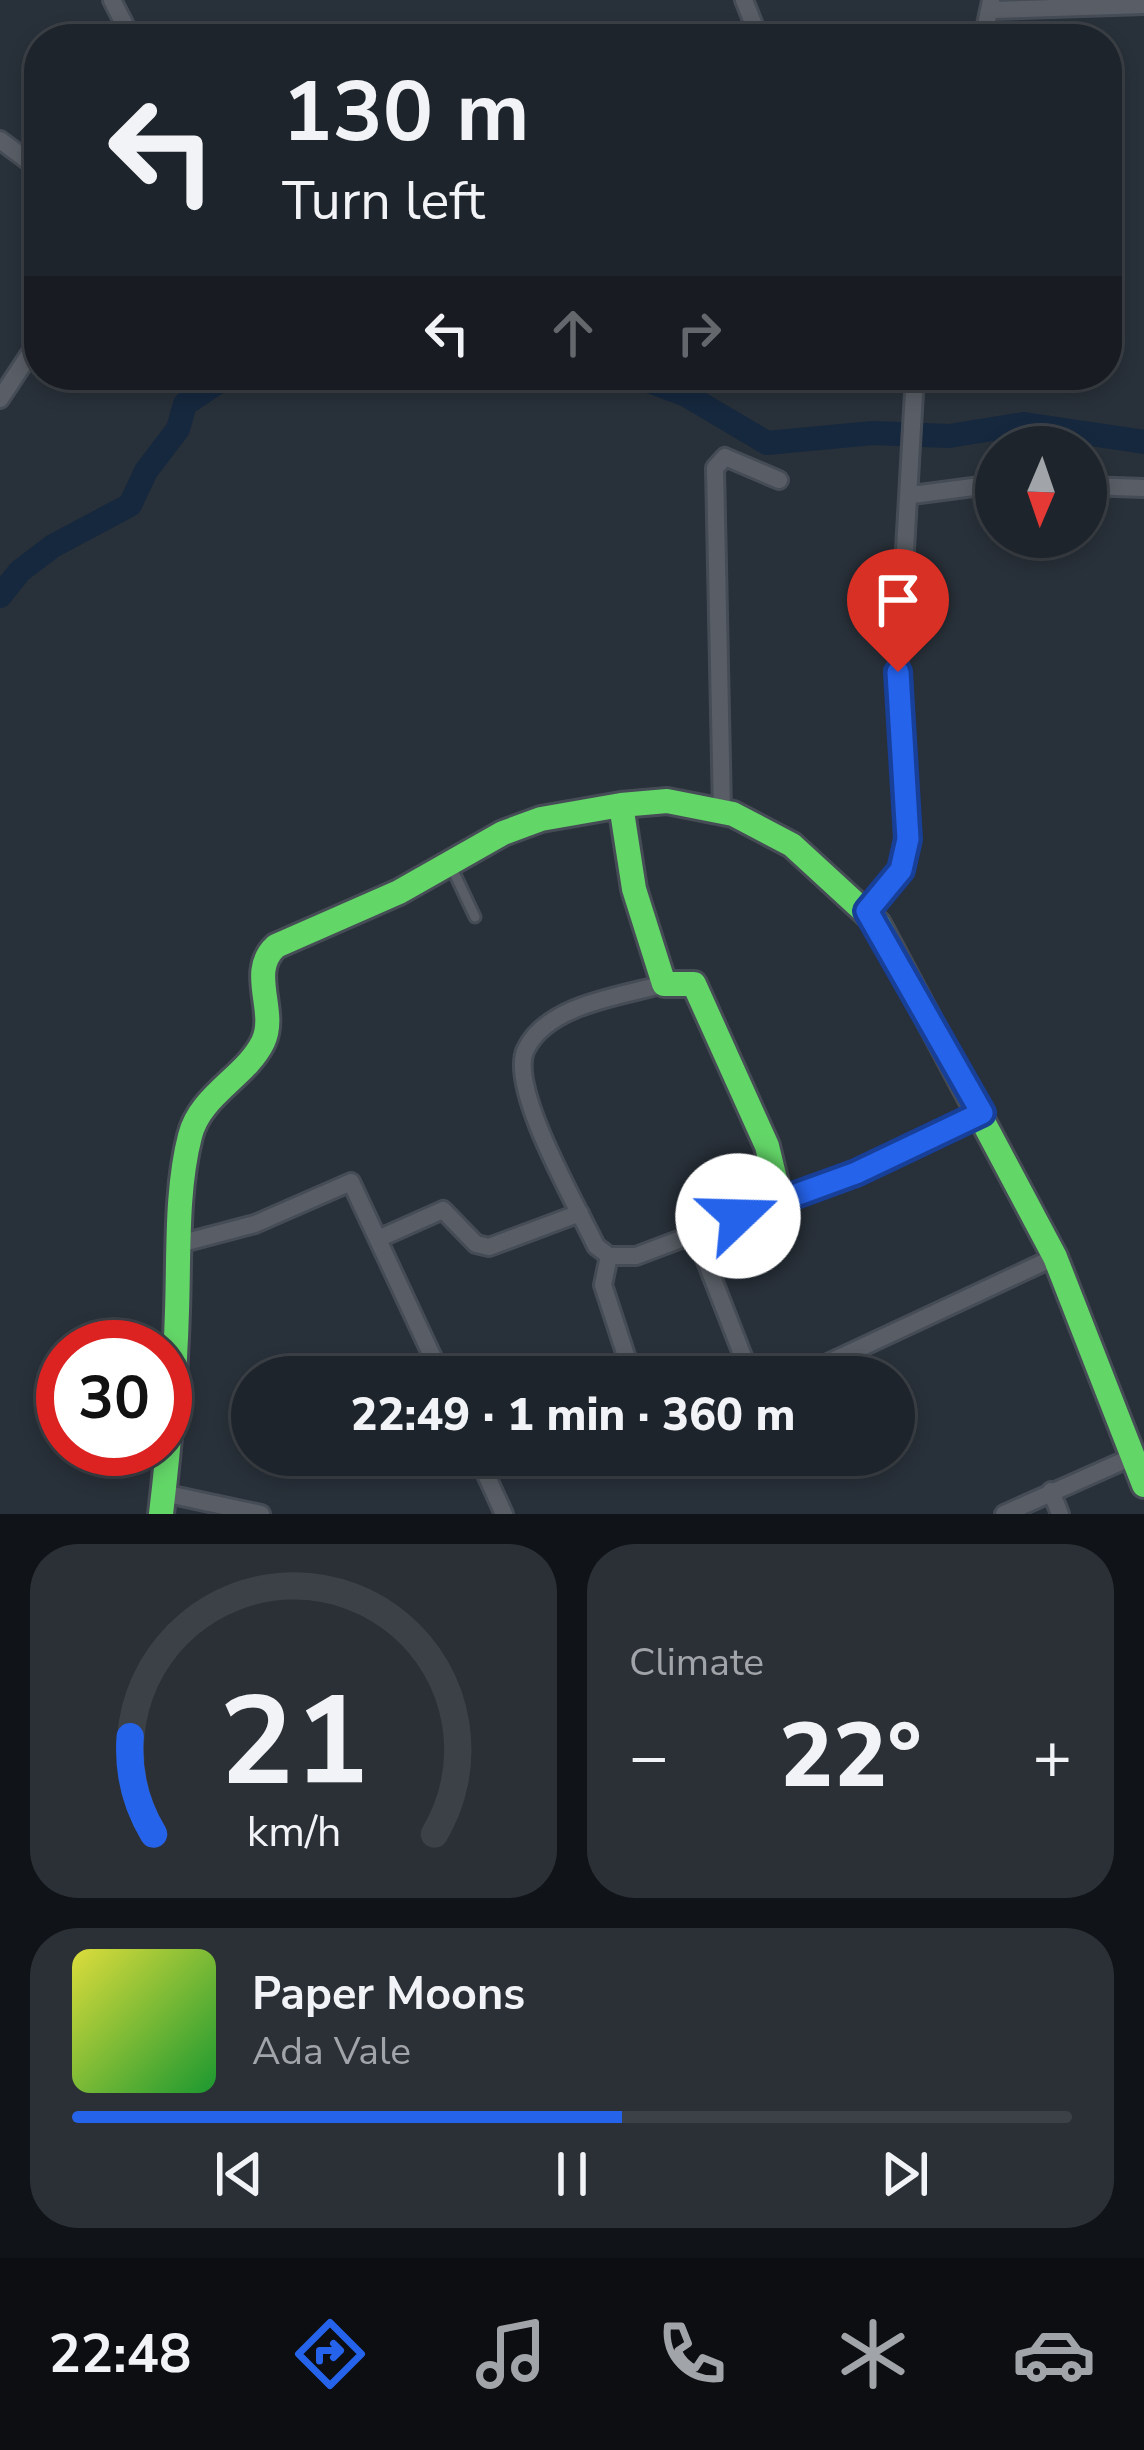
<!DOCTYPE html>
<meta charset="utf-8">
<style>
body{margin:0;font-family:"Nunito Sans",sans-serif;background:#2b3037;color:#f1f3f6;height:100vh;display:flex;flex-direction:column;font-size:45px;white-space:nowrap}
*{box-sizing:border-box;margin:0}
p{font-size:39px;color:#a1a4a9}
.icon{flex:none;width:66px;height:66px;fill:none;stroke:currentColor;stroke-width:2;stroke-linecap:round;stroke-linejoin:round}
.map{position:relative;height:1514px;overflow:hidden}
.side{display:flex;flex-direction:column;gap:30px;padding:30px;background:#101418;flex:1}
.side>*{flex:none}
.guide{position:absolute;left:24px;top:24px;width:1098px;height:366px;border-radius:48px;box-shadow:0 6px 18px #0003,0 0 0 3px #3c4147;background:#1e242b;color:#f1f3f6;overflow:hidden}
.needle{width:78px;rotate:182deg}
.tools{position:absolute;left:975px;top:426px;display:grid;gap:24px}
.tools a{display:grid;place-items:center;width:132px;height:132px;border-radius:50%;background:#1e242b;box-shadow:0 6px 18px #0003,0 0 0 3px #3c4147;font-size:60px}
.speed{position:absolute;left:36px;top:1320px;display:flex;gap:24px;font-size:60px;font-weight:700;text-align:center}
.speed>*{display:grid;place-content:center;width:156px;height:156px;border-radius:50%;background:#1e242b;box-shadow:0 6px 18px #0003,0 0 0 3px #3c4147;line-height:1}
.speed .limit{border:18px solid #d22;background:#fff;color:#111}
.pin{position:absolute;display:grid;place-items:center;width:102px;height:102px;color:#fff;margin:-123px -51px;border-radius:50% 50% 50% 0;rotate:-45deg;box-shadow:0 0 12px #0007}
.pin .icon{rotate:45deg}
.me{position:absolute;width:132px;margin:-66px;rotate:69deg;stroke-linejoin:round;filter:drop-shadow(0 0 9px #0008)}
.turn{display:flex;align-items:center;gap:42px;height:252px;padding:0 60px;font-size:54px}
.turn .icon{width:156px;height:156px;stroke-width:2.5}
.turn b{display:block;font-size:84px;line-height:102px}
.lanes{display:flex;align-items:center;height:114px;padding:0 60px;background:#0003;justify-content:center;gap:60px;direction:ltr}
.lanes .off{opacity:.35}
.big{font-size:90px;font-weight:800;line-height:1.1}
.side .widget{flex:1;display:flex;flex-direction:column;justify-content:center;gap:18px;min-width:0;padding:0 42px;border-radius:48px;background:#2b3037}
.side .dial{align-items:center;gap:0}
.dial svg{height:312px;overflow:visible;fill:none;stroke:#3c4147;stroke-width:7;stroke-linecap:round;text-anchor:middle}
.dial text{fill:#f1f3f6;stroke:none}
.song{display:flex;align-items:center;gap:36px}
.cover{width:144px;height:144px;border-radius:18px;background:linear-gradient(135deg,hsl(60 70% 55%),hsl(130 70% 35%))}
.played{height:12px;border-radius:6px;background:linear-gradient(90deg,#2563eb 55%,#3c4147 55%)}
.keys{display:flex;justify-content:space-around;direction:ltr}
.heat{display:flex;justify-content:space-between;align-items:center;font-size:66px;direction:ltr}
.side .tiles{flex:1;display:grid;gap:30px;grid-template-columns:1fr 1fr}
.widget:last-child{grid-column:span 2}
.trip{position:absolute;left:231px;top:1356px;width:684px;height:120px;border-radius:60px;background:#1e242b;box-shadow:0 6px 18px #0003,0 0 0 3px #3c4147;font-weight:800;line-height:120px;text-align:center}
.tabs{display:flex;height:192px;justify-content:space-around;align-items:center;background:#0c0e11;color:#a1a4a9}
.tabs .icon{width:84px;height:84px}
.tabs .current{color:#2563eb}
.tabs b{font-size:54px;color:#f1f3f6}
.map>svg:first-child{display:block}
</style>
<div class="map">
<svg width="1144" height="1514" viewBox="0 0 1144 1514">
<rect width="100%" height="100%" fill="#283039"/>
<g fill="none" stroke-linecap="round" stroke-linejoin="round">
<path stroke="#16283e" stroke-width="24" d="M633 375 686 395 767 443 873 433 949 436 1024 424 1144 442
M0 596 20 571 53 546 130 505 146 471 178 429 185 404 229 375"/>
<g stroke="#464c55" stroke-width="15">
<path id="lane" d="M955 375 1045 385 1055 375
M450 864 475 917"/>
</g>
<g stroke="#464c55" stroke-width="22">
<path id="street" d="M112 0 132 39
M744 0 754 25 749 39
M992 10 1144 5
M983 39 991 1
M0 140 39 169
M0 399 39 340
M1086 486 1144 488
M912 495 996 484
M722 811 715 468 725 457 779 480
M867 911 901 870 908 839 898 672 915 375
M664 984C622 996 548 1004 526 1049 507 1087 578 1207 596 1246L609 1256H636L856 1173 982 1113
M695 1233 751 1377
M380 1238 443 1210 476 1244 489 1247 580 1213
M179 1244 255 1224 351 1182 442 1377
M609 1256 603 1285 633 1377
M798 1377 1055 1257
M477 1455 504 1514
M1051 1491 1060 1514
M163 1493 261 1514
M1004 1514 1132 1457"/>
</g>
<g stroke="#464c55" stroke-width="30">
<path id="fast" d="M621 805 667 801 733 814 792 845 878 924 1055 1257 1144 1485
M161 1514C169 1446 175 1380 177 1311 179 1255 176 1190 190 1136 200 1095 246 1077 263 1042 278 1011 247 972 276 946L399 892 503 833 541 819 621 805 634 889 664 984H694L767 1146 780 1200"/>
</g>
<use href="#lane" stroke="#595e66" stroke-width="9"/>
<use href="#street" stroke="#595e66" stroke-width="16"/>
<use href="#fast" stroke="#63d668" stroke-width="24"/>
</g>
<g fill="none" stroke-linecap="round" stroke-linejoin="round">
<g stroke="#184099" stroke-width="30">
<path id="route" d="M738 1216 856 1173 982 1113 867 911 901 870 908 839 898 672"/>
</g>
<use href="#route" stroke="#2563eb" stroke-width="21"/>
</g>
</svg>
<div class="tools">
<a><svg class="needle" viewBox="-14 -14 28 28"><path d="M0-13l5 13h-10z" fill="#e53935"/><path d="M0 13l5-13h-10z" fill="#a1a4a9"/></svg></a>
</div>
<div class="speed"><div class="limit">30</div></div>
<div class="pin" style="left:898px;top:672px;background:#d93025"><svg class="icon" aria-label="arrive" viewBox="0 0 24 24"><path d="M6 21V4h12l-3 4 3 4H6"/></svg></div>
<svg class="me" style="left:738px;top:1216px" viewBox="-20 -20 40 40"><circle r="19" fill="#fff"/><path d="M0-13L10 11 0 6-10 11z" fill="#2563eb"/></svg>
<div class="trip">22:49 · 1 min · 360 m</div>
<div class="guide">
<div class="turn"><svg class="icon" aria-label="left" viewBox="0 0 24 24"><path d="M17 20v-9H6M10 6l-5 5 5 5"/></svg><div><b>130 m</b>Turn left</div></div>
<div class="lanes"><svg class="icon" aria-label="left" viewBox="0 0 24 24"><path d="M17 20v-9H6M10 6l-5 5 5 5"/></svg><svg class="icon off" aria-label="ahead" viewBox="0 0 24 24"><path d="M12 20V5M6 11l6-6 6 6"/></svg><svg class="icon off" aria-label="right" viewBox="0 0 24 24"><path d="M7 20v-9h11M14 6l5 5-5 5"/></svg></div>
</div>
</div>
<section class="side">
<div class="tiles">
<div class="widget dial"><svg viewBox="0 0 100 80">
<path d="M14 69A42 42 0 1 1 86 69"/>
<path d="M14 69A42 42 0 0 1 8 44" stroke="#2563eb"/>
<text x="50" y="56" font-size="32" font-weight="700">21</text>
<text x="50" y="72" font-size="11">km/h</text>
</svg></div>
<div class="widget"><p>Climate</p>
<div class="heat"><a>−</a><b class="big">22°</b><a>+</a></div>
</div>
<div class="widget">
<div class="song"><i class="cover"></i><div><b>Paper Moons</b><p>Ada Vale</p></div></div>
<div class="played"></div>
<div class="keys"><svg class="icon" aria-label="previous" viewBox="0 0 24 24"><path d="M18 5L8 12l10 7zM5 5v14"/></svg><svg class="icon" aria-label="pause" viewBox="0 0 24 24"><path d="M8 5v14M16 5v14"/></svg><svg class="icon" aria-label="next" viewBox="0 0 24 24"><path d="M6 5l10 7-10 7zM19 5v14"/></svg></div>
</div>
</div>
</section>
<nav class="tabs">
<b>22:48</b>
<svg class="icon current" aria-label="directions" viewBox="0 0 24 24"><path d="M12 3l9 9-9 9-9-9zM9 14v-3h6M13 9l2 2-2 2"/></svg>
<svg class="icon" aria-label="music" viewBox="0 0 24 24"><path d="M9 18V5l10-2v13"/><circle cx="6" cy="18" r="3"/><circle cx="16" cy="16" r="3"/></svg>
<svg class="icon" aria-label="phone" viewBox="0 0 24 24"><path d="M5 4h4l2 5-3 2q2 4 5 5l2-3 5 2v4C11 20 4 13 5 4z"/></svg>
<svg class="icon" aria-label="climate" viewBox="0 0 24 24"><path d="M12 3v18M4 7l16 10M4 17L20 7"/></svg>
<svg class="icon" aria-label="car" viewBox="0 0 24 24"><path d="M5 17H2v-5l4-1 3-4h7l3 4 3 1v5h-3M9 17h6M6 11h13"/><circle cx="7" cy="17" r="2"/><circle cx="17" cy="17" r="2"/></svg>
</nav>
